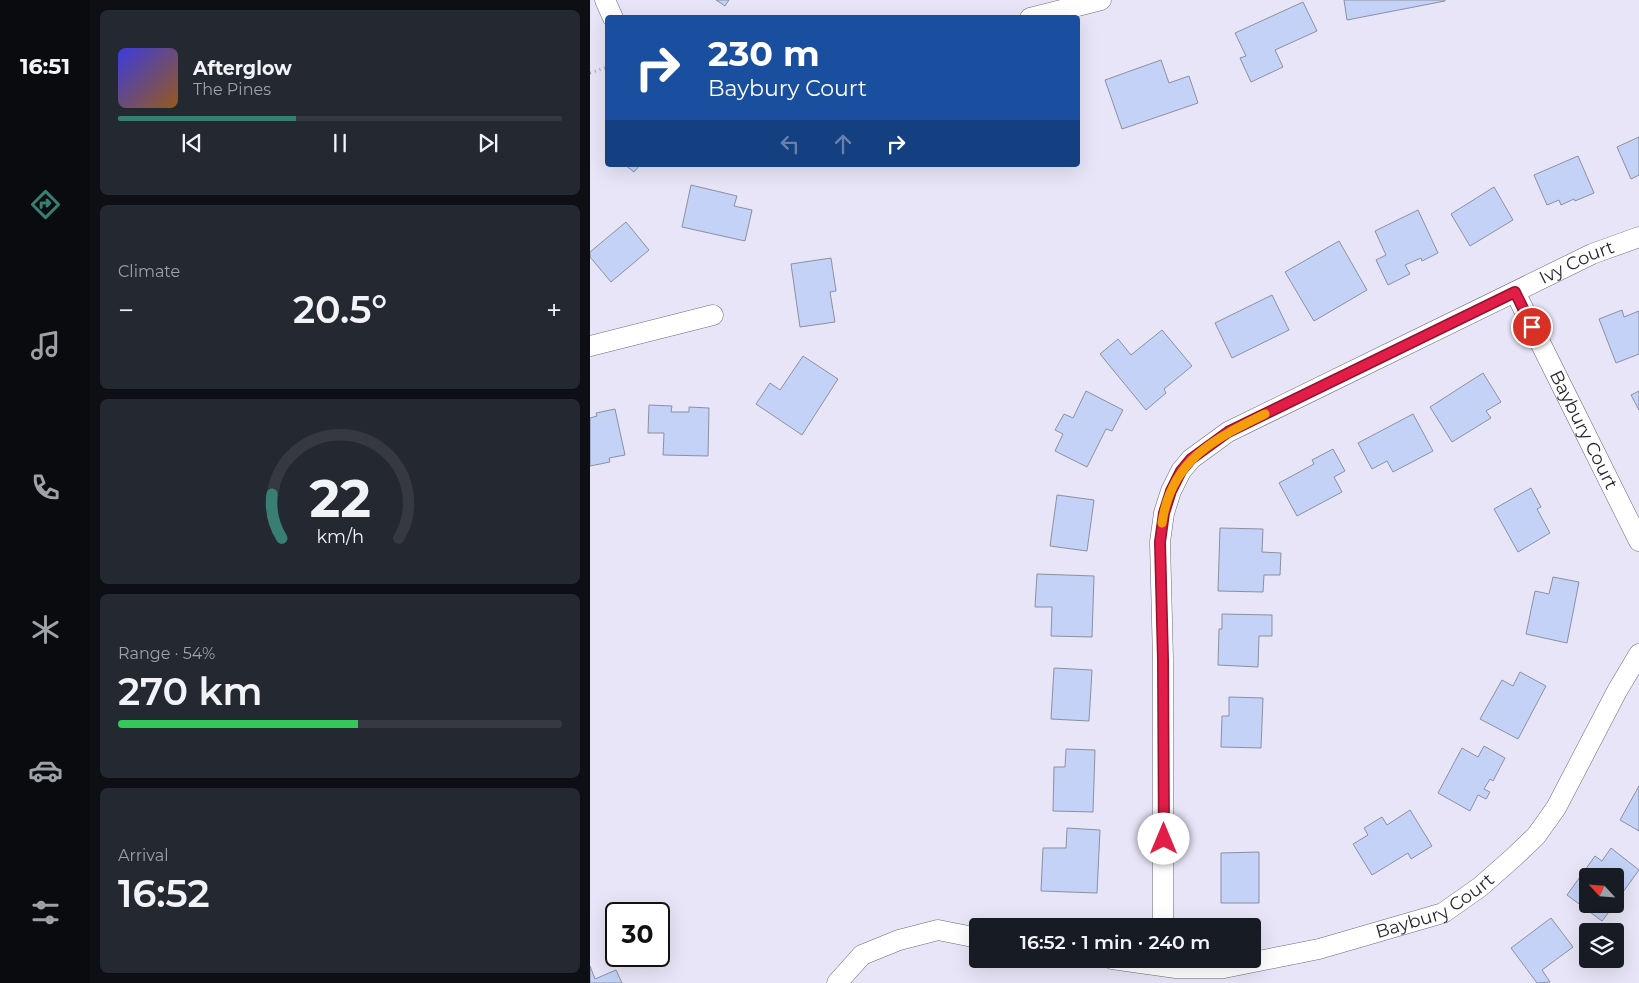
<!DOCTYPE html>
<meta charset="utf-8">
<style>
body{margin:0;font-family:Montserrat,sans-serif;background:#242831;color:#f1f3f6;height:100vh;display:flex;flex-direction:column;font-size:19px;white-space:nowrap}
*{box-sizing:border-box;margin:0}
p{font-size:16px;color:#9ea1a6}
.icon{flex:none;width:28px;height:28px;fill:none;stroke:currentColor;stroke-width:2;stroke-linecap:round;stroke-linejoin:round}
.map{position:relative;flex:1;overflow:hidden}
.drawer{display:flex;flex-direction:column;gap:10px;padding:10px;background:#0d0f14;width:500px}
.drawer>*{flex:none}
.top-card{position:absolute;left:15px;top:15px;width:475px;height:152px;border-radius:5px;box-shadow:0 5px 20px #0002;background:#1a4fa0;color:#fff;overflow:hidden}
.needle{width:32px;rotate:296deg}
.fabs{position:absolute;left:989px;top:868px;display:grid;gap:10px}
.fabs a{display:grid;place-items:center;width:45px;height:45px;border-radius:5px;background:#171b24;box-shadow:0 5px 20px #0002;font-size:25px}
.speed{position:absolute;left:15px;top:902px;display:flex;gap:10px;font-size:25px;font-weight:700;text-align:center}
.speed>*{display:grid;place-content:center;width:65px;height:65px;border-radius:50%;background:#171b24;box-shadow:0 5px 20px #0002;line-height:1}
.speed .limit{border:2px solid #111;border-radius:8px;background:#fff;color:#111}
.pin{position:absolute;display:grid;place-items:center;width:42px;height:42px;color:#fff;margin:-21px;border:2px solid #fff;border-radius:50%;box-shadow:0 1px 5px #0007}
.me{position:absolute;width:55px;margin:-28px;rotate:0deg;stroke-linejoin:round;filter:drop-shadow(0 0 4px #0008)}
.turn{display:flex;align-items:center;gap:18px;height:105px;padding:0 20px;font-size:22px}
.turn .icon{width:65px;height:65px;stroke-width:2.5}
.turn b{display:block;font-size:35px;line-height:42px}
.lanes{display:flex;align-items:center;height:48px;padding:0 20px;background:#0003;justify-content:center;gap:25px;direction:ltr}
.lanes .off{opacity:.35}
.big{font-size:38px;font-weight:600;line-height:1.1}
.drawer .tile{flex:1;display:flex;flex-direction:column;justify-content:center;gap:8px;min-width:0;padding:0 18px;border-radius:8px;background:#242831}
.drawer .dial{align-items:center;gap:0}
.dial svg{height:130px;overflow:visible;fill:none;stroke:#363941;stroke-width:7;stroke-linecap:round;text-anchor:middle}
.dial text{fill:#f1f3f6;stroke:none}
.song{display:flex;align-items:center;gap:15px}
.cover{width:60px;height:60px;border-radius:8px;background:linear-gradient(135deg,hsl(240 70% 55%),hsl(30 70% 35%))}
.played{height:5px;border-radius:2px;background:linear-gradient(90deg,#397e73 40%,#363941 40%)}
.keys{display:flex;justify-content:space-around;direction:ltr}
.heat{display:flex;justify-content:space-between;align-items:center;font-size:28px;direction:ltr}
.charge{height:8px;border-radius:4px;background:linear-gradient(90deg,#34c759 54%,#363941 0)}
.trip{position:absolute;left:379px;top:918px;width:292px;height:50px;border-radius:5px;background:#171b24;box-shadow:0 5px 20px #0002;font-weight:600;line-height:50px;text-align:center}
main{display:flex;flex:1;min-height:0}
.tabs{display:flex;flex-direction:column;width:90px;justify-content:space-around;align-items:center;background:#090b0e;color:#9ea1a6}
.tabs .icon{width:35px;height:35px}
.tabs .active{color:#397e73}
.tabs b{font-size:22px;color:#f1f3f6}
.map>svg:first-child{display:block}
</style>
<main>
<nav class="tabs">
<b>16:51</b>
<svg class="icon active" aria-label="directions" viewBox="0 0 24 24"><path d="M12 3l9 9-9 9-9-9zM9 14v-3h6M13 9l2 2-2 2"/></svg>
<svg class="icon" aria-label="music" viewBox="0 0 24 24"><path d="M9 18V5l10-2v13"/><circle cx="6" cy="18" r="3"/><circle cx="16" cy="16" r="3"/></svg>
<svg class="icon" aria-label="phone" viewBox="0 0 24 24"><path d="M5 4h4l2 5-3 2q2 4 5 5l2-3 5 2v4C11 20 4 13 5 4z"/></svg>
<svg class="icon" aria-label="climate" viewBox="0 0 24 24"><path d="M12 3v18M4 7l16 10M4 17L20 7"/></svg>
<svg class="icon" aria-label="car" viewBox="0 0 24 24"><path d="M5 17H2v-5l4-1 3-4h7l3 4 3 1v5h-3M9 17h6M6 11h13"/><circle cx="7" cy="17" r="2"/><circle cx="17" cy="17" r="2"/></svg>
<svg class="icon" aria-label="filters" viewBox="0 0 24 24"><path d="M4 7h16M4 17h16"/><circle cx="9" cy="7" r="2"/><circle cx="15" cy="17" r="2"/></svg>
</nav>
<section class="drawer">
<div class="tile">
<div class="song"><i class="cover"></i><div><b>Afterglow</b><p>The Pines</p></div></div>
<div class="played"></div>
<div class="keys"><svg class="icon" aria-label="previous" viewBox="0 0 24 24"><path d="M18 5L8 12l10 7zM5 5v14"/></svg><svg class="icon" aria-label="pause" viewBox="0 0 24 24"><path d="M8 5v14M16 5v14"/></svg><svg class="icon" aria-label="next" viewBox="0 0 24 24"><path d="M6 5l10 7-10 7zM19 5v14"/></svg></div>
</div>
<div class="tile"><p>Climate</p>
<div class="heat"><a>−</a><b class="big">20.5°</b><a>+</a></div>
</div>
<div class="tile dial"><svg viewBox="0 0 100 80">
<path d="M14 69A42 42 0 1 1 86 69"/>
<path d="M14 69A42 42 0 0 1 8 42" stroke="#397e73"/>
<text x="50" y="56" font-size="32" font-weight="700">22</text>
<text x="50" y="72" font-size="11">km/h</text>
</svg></div>
<div class="tile"><p>Range · 54%</p><b class="big">270 km</b><div class="charge"></div></div>
<div class="tile"><p>Arrival</p><b class="big">16:52</b></div>
</section>
<div class="map">
<svg width="1049" height="983" viewBox="0 0 1049 983">
<rect width="100%" height="100%" fill="#e7e5f7"/>
<path fill="#c4d2f8" stroke="#8b91a1" d="M126 0H139L135 6Z
M754 0H855V1L757 20Z
M713 2 727 31 685 50 693 67 661 82 650 58 656 56 645 33Z
M571 60 579 83 599 76 608 103 532 129 515 80Z
M1049 137V175L1041 179 1027 147Z
M988 156 1004 193 985 201 984 199 971 205 969 200 957 205 944 175Z
M35 165H50L44 172Z
M101 185 147 196 144 206 162 210 155 241 92 227Z
M904 187 923 220 880 246 861 214Z
M828 210 848 253 832 261 831 258 815 265 820 274 798 285 786 260 796 255 785 231Z
M36 222 59 250 21 282 0 257V252Z
M749 241 777 290 724 321 695 272Z
M241 258 246 291 240 292 245 322 210 327 201 264Z
M682 295 699 330 642 358 625 323Z
M1032 310 1034 317 1049 311V354L1026 363 1009 319Z
M572 330 602 366 574 389 576 393 556 410 510 354 528 339 541 355Z
M213 356 248 379 212 435 166 404 180 383 190 390Z
M893 373 911 402 896 411 901 418 862 442 840 407Z
M496 391 533 410 522 431 516 429 497 467 465 451 473 434 465 430 474 414 483 418Z
M1049 391V410L1041 395Z
M59 405 82 406 81 412H99V407L119 408 118 456 73 455 74 433H58Z
M25 409 35 455 19 458 20 462 0 466V418L7 416 6 413Z
M823 414 843 451 803 472 797 461 782 469 768 443Z
M743 449 755 471 744 477 752 492 707 516 689 483 724 464 722 460Z
M941 488 951 507 947 509 960 533 928 552 904 509Z
M467 495 504 500 497 551 460 546Z
M630 528 673 529 672 552 691 553 690 575H674L673 592 628 591Z
M447 574 504 576 502 637 461 636 462 607H445Z
M963 577 989 582 977 643 936 634 945 591 959 594Z
M632 614 682 615V636H669L668 667 628 665 629 629H632Z
M464 668 502 670 499 721 461 719Z
M930 672 956 686 928 739 890 719 912 680 923 686Z
M639 697 673 698 671 748 631 747 632 716H639Z
M894 746 915 758 903 781 900 779 894 789 900 792 896 799 888 795 880 811 848 793 872 748 888 757Z
M476 749 505 750 503 812 463 811 464 767H475Z
M1049 786V831L1030 820Z
M820 810 842 846 821 859 818 853 782 875 763 844 778 835 774 828 792 817 797 825Z
M477 828 510 830 507 893 451 891 453 848H476Z
M1021 848 1049 870 1025 903V876H998V904H1025L1012 921 977 895 1005 856 1012 861Z
M669 852V903H631V853Z
M961 918 983 947 952 970 960 982 947 983 921 948Z
M0 966 5 979 26 970 32 983H0Z"/>
<g fill="none" stroke-linecap="round" stroke-linejoin="round">
<g stroke="#6c6a7a" stroke-width="21">
<g id="minor">
<path d="M15 0 23 18"/>
<path d="M440 18 511 0"/>
<path id="s1" d="M925 292 1049 541"/>
<path d="M0 346 123 315"/>
<path id="s2" d="M573 926V660L570 542 574 513 581 491 591 471 601 459 638 432 1002 254 1049 237"/>
<path id="s3" d="M522 959 586 968H634L729 949 853 913 890 887 924 857 946 836 966 808 1027 691 1049 654"/>
<path d="M247 983 272 955 309 940 348 930 388 938"/>
</g>
</g>
<path stroke="#a1a0ad" stroke-width="3" stroke-dasharray="1 4" stroke-linecap="butt" d="M0 73 18 67"/>
<use href="#minor" stroke="#fff" stroke-width="20"/>
</g>
<g fill="none" stroke-linecap="round" stroke-linejoin="round">
<g stroke="#92132f" stroke-width="12">
<path id="route" d="M574 839 573 660 570 542 574 513 581 491 591 471 601 459 638 432 925 292 942 327"/>
</g>
<use href="#route" stroke="#e11d48" stroke-width="9"/>
<path stroke="#f59e0b" stroke-width="9" d="M572 523C581 460 624 439 675 414"/>
</g>
<g text-anchor="middle" dominant-baseline="central" stroke-width="4.5" stroke-linejoin="round" paint-order="stroke">
<g font-size="18" fill="#29282f" stroke="#e7e5f7">
<text stroke="none"><textPath href="#s2" startOffset="908">Ivy Court</textPath></text>
<text stroke="none"><textPath href="#s1" startOffset="154">Baybury Court</textPath></text>
<text stroke="none"><textPath href="#s3" startOffset="334">Baybury Court</textPath></text>
</g>
</g>
</svg>
<div class="fabs">
<a><svg class="needle" viewBox="-14 -14 28 28"><path d="M0-13l5 13h-10z" fill="#e53935"/><path d="M0 13l5-13h-10z" fill="#9ea1a6"/></svg></a>
<a><svg class="icon" aria-label="layers" viewBox="0 0 24 24"><path d="M12 4l9 5-9 5-9-5zM3 14l9 5 9-5"/></svg></a>
</div>
<div class="speed"><div class="limit">30</div></div>
<div class="pin" style="left:942px;top:327px;background:#d93025"><svg class="icon" aria-label="arrive" viewBox="0 0 24 24"><path d="M6 21V4h12l-3 4 3 4H6"/></svg></div>
<svg class="me" style="left:574px;top:839px" viewBox="-20 -20 40 40"><circle r="19" fill="#fff"/><path d="M0-13L10 11 0 6-10 11z" fill="#e11d48"/></svg>
<div class="trip">16:52 · 1 min · 240 m</div>
<div class="top-card">
<div class="turn"><svg class="icon" aria-label="right" viewBox="0 0 24 24"><path d="M7 20v-9h11M14 6l5 5-5 5"/></svg><div><b>230 m</b>Baybury Court</div></div>
<div class="lanes"><svg class="icon off" aria-label="left" viewBox="0 0 24 24"><path d="M17 20v-9H6M10 6l-5 5 5 5"/></svg><svg class="icon off" aria-label="ahead" viewBox="0 0 24 24"><path d="M12 20V5M6 11l6-6 6 6"/></svg><svg class="icon" aria-label="right" viewBox="0 0 24 24"><path d="M7 20v-9h11M14 6l5 5-5 5"/></svg></div>
</div>
</div>
</main>
